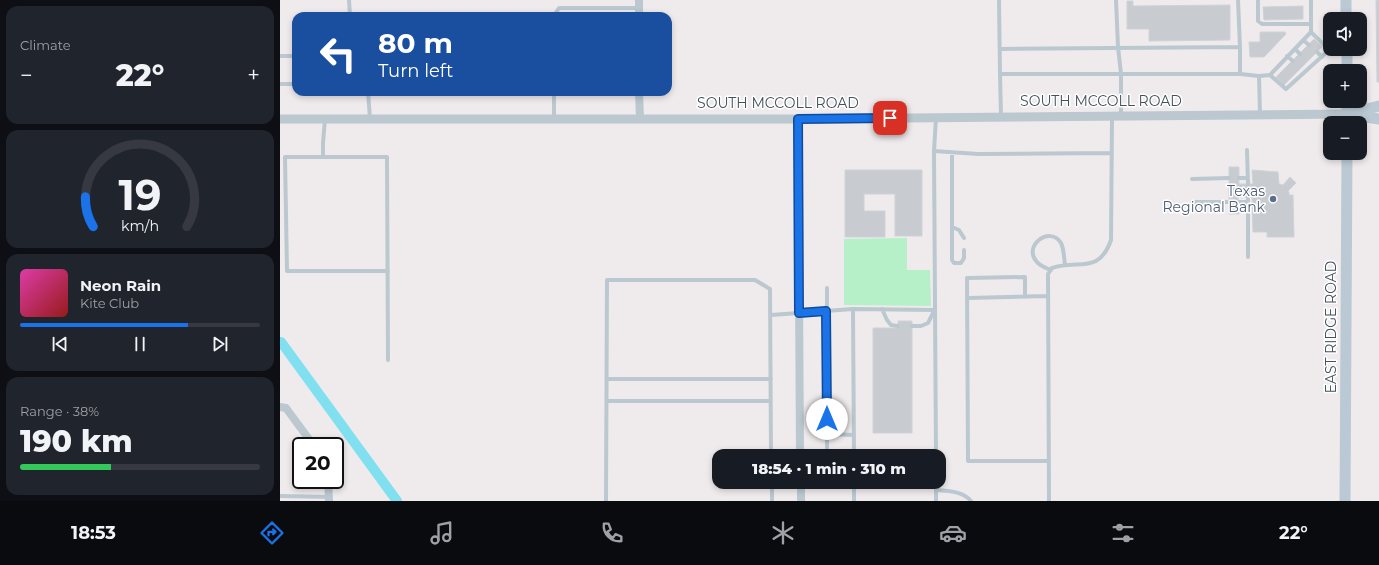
<!DOCTYPE html>
<meta charset="utf-8">
<style>
body{margin:0;font-family:Montserrat,sans-serif;background:#20242c;color:#f1f3f6;height:100vh;display:flex;flex-direction:column;font-size:15px;white-space:nowrap}
*{box-sizing:border-box;margin:0}
p{font-size:13px;color:#9ea1a6}
.icon{flex:none;width:22px;height:22px;fill:none;stroke:currentColor;stroke-width:2;stroke-linecap:round;stroke-linejoin:round}
.map{position:relative;flex:1;overflow:hidden}
.sheet{display:flex;flex-direction:column;gap:6px;padding:6px;background:#0d0f14;width:280px}
.sheet>*{flex:none}
.top-card{position:absolute;left:12px;top:12px;width:380px;height:84px;border-radius:12px;box-shadow:0 2px 6px #0003;background:#1a4fa0;color:#fff;overflow:hidden}
.tools{position:absolute;left:1043px;top:12px;display:grid;gap:8px}
.tools a{display:grid;place-items:center;width:44px;height:44px;border-radius:8px;background:#171b24;box-shadow:0 2px 6px #0003;font-size:20px}
.speed{position:absolute;left:12px;top:437px;display:flex;gap:8px;font-size:20px;font-weight:700;text-align:center}
.speed>*{display:grid;place-content:center;width:52px;height:52px;border-radius:50%;background:#171b24;box-shadow:0 2px 6px #0003;line-height:1}
.speed .limit{border:2px solid #111;border-radius:6px;background:#fff;color:#111}
.pin{position:absolute;display:grid;place-items:center;width:34px;height:34px;color:#fff;margin:-17px;border-radius:8px;box-shadow:0 2px 6px #0006}
.me{position:absolute;width:44px;margin:-22px;rotate:0deg;stroke-linejoin:round;filter:drop-shadow(0 0 3px #0008)}
.turn{display:flex;align-items:center;gap:14px;height:84px;padding:0 20px;font-size:18px}
.turn .icon{width:52px;height:52px;stroke-width:2.5}
.turn b{display:block;font-size:28px;line-height:34px}
.big{font-size:30px;font-weight:800;line-height:1.1}
.sheet .widget{flex:1;display:flex;flex-direction:column;justify-content:center;gap:6px;min-width:0;padding:0 14px;border-radius:12px;background:#20242c}
.sheet .dial{align-items:center;gap:0}
.dial svg{height:104px;overflow:visible;fill:none;stroke:#363941;stroke-width:7;stroke-linecap:round;text-anchor:middle}
.dial text{fill:#f1f3f6;stroke:none}
.song{display:flex;align-items:center;gap:12px}
.cover{width:48px;height:48px;border-radius:6px;background:linear-gradient(135deg,hsl(320 70% 55%),hsl(0 70% 35%))}
.played{height:4px;border-radius:2px;background:linear-gradient(90deg,#1a73e8 70%,#363941 70%)}
.keys{display:flex;justify-content:space-around;direction:ltr}
.heat{display:flex;justify-content:space-between;align-items:center;font-size:22px;direction:ltr}
.charge{height:6px;border-radius:3px;background:linear-gradient(90deg,#34c759 38%,#363941 0)}
.trip{position:absolute;left:432px;top:449px;width:234px;height:40px;border-radius:12px;background:#171b24;box-shadow:0 2px 6px #0003;font-weight:800;line-height:40px;text-align:center}
.tabs{display:flex;height:64px;justify-content:space-around;align-items:center;background:#090b0e;color:#9ea1a6}
.tabs .icon{width:28px;height:28px}
.tabs .current{color:#1a73e8}
.tabs b{font-size:18px;color:#f1f3f6}
main{display:flex;flex:1;min-height:0}
.map>svg:first-child{display:block}
</style>
<main>
<section class="sheet">
<div class="widget"><p>Climate</p>
<div class="heat"><a>−</a><b class="big">22°</b><a>+</a></div>
</div>
<div class="widget dial"><svg viewBox="0 0 100 80">
<path d="M14 69A42 42 0 1 1 86 69"/>
<path d="M14 69A42 42 0 0 1 8 46" stroke="#1a73e8"/>
<text x="50" y="56" font-size="32" font-weight="700">19</text>
<text x="50" y="72" font-size="11">km/h</text>
</svg></div>
<div class="widget">
<div class="song"><i class="cover"></i><div><b>Neon Rain</b><p>Kite Club</p></div></div>
<div class="played"></div>
<div class="keys"><svg class="icon" aria-label="previous" viewBox="0 0 24 24"><path d="M18 5L8 12l10 7zM5 5v14"/></svg><svg class="icon" aria-label="pause" viewBox="0 0 24 24"><path d="M8 5v14M16 5v14"/></svg><svg class="icon" aria-label="next" viewBox="0 0 24 24"><path d="M6 5l10 7-10 7zM19 5v14"/></svg></div>
</div>
<div class="widget"><p>Range · 38%</p><b class="big">190 km</b><div class="charge"></div></div>
</section>
<div class="map">
<svg width="1099" height="501" viewBox="0 0 1099 501">
<rect width="100%" height="100%" fill="#efebec"/>
<path fill="#b6f0c9" d="M627 238V270H650L651 306 564 305V239Z"/>
<g fill="none" stroke-linecap="round" stroke-linejoin="round">
<path stroke="#81e0f0" stroke-width="10" d="M1 342 117 501"/>
</g>
<path fill="#c8ccd1" stroke="#cfd2d8" d="M1096 0H1099V82H1097Z
M847 1H853V6L950 5V40L869 41V29H847Z
M1023 6V19L984 20 983 7Z
M980 32H1005L1006 34 984 57H970L969 42H980Z
M1034 39 1042 47 1004 85 996 77Z
M949 167H959V184H973L972 170 998 172 999 184 1003 185 1010 177 1016 183 1008 191 1009 192V195H1013L1014 237H987V232H973L972 197H958L959 214H949Z
M565 170H642V236H615V194H584V211H605V237H565Z
M618 321H632V433H593V328H618Z"/>
<g fill="none" stroke-linecap="round" stroke-linejoin="round">
<path stroke="#bbc8cf" stroke-width="4" d="M69 0 70 16
M719 0 720 74
M836 0 838 47 841 74V115
M978 0V21L982 24H1031
M275 16V14L279 8H359
M1031 32 1049 50 1066 53
M1023 40 1029 45
M720 49 960 47 958 0
M1015 49 1020 54
M1037 52 1042 57
M0 56H16
M1007 56 1013 61
M960 74 979 76
M990 75 1006 89 1049 50
M0 84H16
M88 92 90 118
M980 115 979 76 990 75 1031 32V0
M721 117 720 74H960V47
M656 118 654 151 656 456
M274 119V92
M967 150 968 184
M654 151 698 154 832 153
M672 152V260L674 263H681L684 258V250
M43 157V143L45 119
M959 178H967
M912 179 949 178
M968 197V257
M912 202H949
M958 202H968
M672 227 679 230 684 238
M771 270C766 268 760 266 757 262 742 246 770 225 781 243 784 249 784 258 785 265
M108 271H7L5 157H107L108 360
M745 297V277L687 278 688 461H768
M688 298 768 296
M573 309 574 456
M602 309 607 320 611 325 618 326
M491 315 573 309 655 310
M632 326H641L648 323 653 313
M327 379H491
M327 401H490
M547 434 574 435
M491 454H520
M547 456V288
M492 482V501
M547 482 656 485
M656 490C668 491 683 491 691 501
M0 496 49 497
M326 501 327 280H475L490 289 491 456
M574 501V482
M656 501V487
M769 501 768 274 772 268C798 259 819 275 831 240L832 116"/>
<path stroke="#bbc8cf" stroke-width="8" d="M359 0V16
M359 92 360 119
M518 119 520 456
M0 407 6 408 34 446
M48 480 49 501
M521 482V501"/>
<path stroke="#bbc8cf" stroke-width="9" d="M0 119H518L1067 114"/>
<path stroke="#bbc9d4" stroke-width="11" d="M1066 0V19
M1067 49V71
M1067 101V123
M1067 114 1099 106
M1072 115 1099 119
M1065 501 1067 153"/>
</g>
<g fill="none" stroke-linecap="round" stroke-linejoin="round">
<g stroke="#114b97" stroke-width="10">
<path id="route" d="M547 419 546 311 519 313 518 119 610 118"/>
</g>
<use href="#route" stroke="#1a73e8" stroke-width="7"/>
</g>
<circle fill="#5c6f8a" stroke="#fff" stroke-width="1.5" cx="993" cy="199" r="4"/>
<g text-anchor="middle" dominant-baseline="central" stroke-width="3" stroke-linejoin="round" paint-order="stroke">
<g font-size="14" fill="#43515a" stroke="#fff">
<text x="821" y="101">SOUTH MCCOLL ROAD</text>
<text x="498" y="103">SOUTH MCCOLL ROAD</text>
<text transform="translate(1051 327) rotate(-90)">EAST RIDGE ROAD</text>
</g>
<g font-size="14" fill="#4e5e75" stroke="#fff" text-anchor="end">
<text x="985" y="191">Texas<tspan x="985" dy="16">Regional Bank</tspan></text>
</g>
</g>
</svg>
<div class="tools">
<a><svg class="icon" aria-label="sound" viewBox="0 0 24 24"><path d="M4 9h4l5-4v14l-5-4H4zM17 9q2 3 0 6"/></svg></a>
<a>+</a>
<a>−</a>
</div>
<div class="speed"><div class="limit">20</div></div>
<div class="pin" style="left:610px;top:118px;background:#d93025"><svg class="icon" aria-label="arrive" viewBox="0 0 24 24"><path d="M6 21V4h12l-3 4 3 4H6"/></svg></div>
<svg class="me" style="left:547px;top:419px" viewBox="-20 -20 40 40"><circle r="19" fill="#fff"/><path d="M0-13L10 11 0 6-10 11z" fill="#1a73e8"/></svg>
<div class="trip">18:54 · 1 min · 310 m</div>
<div class="top-card">
<div class="turn"><svg class="icon" aria-label="left" viewBox="0 0 24 24"><path d="M17 20v-9H6M10 6l-5 5 5 5"/></svg><div><b>80 m</b>Turn left</div></div>
</div>
</div>
</main>
<nav class="tabs">
<b>18:53</b>
<svg class="icon current" aria-label="directions" viewBox="0 0 24 24"><path d="M12 3l9 9-9 9-9-9zM9 14v-3h6M13 9l2 2-2 2"/></svg>
<svg class="icon" aria-label="music" viewBox="0 0 24 24"><path d="M9 18V5l10-2v13"/><circle cx="6" cy="18" r="3"/><circle cx="16" cy="16" r="3"/></svg>
<svg class="icon" aria-label="phone" viewBox="0 0 24 24"><path d="M5 4h4l2 5-3 2q2 4 5 5l2-3 5 2v4C11 20 4 13 5 4z"/></svg>
<svg class="icon" aria-label="climate" viewBox="0 0 24 24"><path d="M12 3v18M4 7l16 10M4 17L20 7"/></svg>
<svg class="icon" aria-label="car" viewBox="0 0 24 24"><path d="M5 17H2v-5l4-1 3-4h7l3 4 3 1v5h-3M9 17h6M6 11h13"/><circle cx="7" cy="17" r="2"/><circle cx="17" cy="17" r="2"/></svg>
<svg class="icon" aria-label="filters" viewBox="0 0 24 24"><path d="M4 7h16M4 17h16"/><circle cx="9" cy="7" r="2"/><circle cx="15" cy="17" r="2"/></svg>
<b>22°</b>
</nav>
